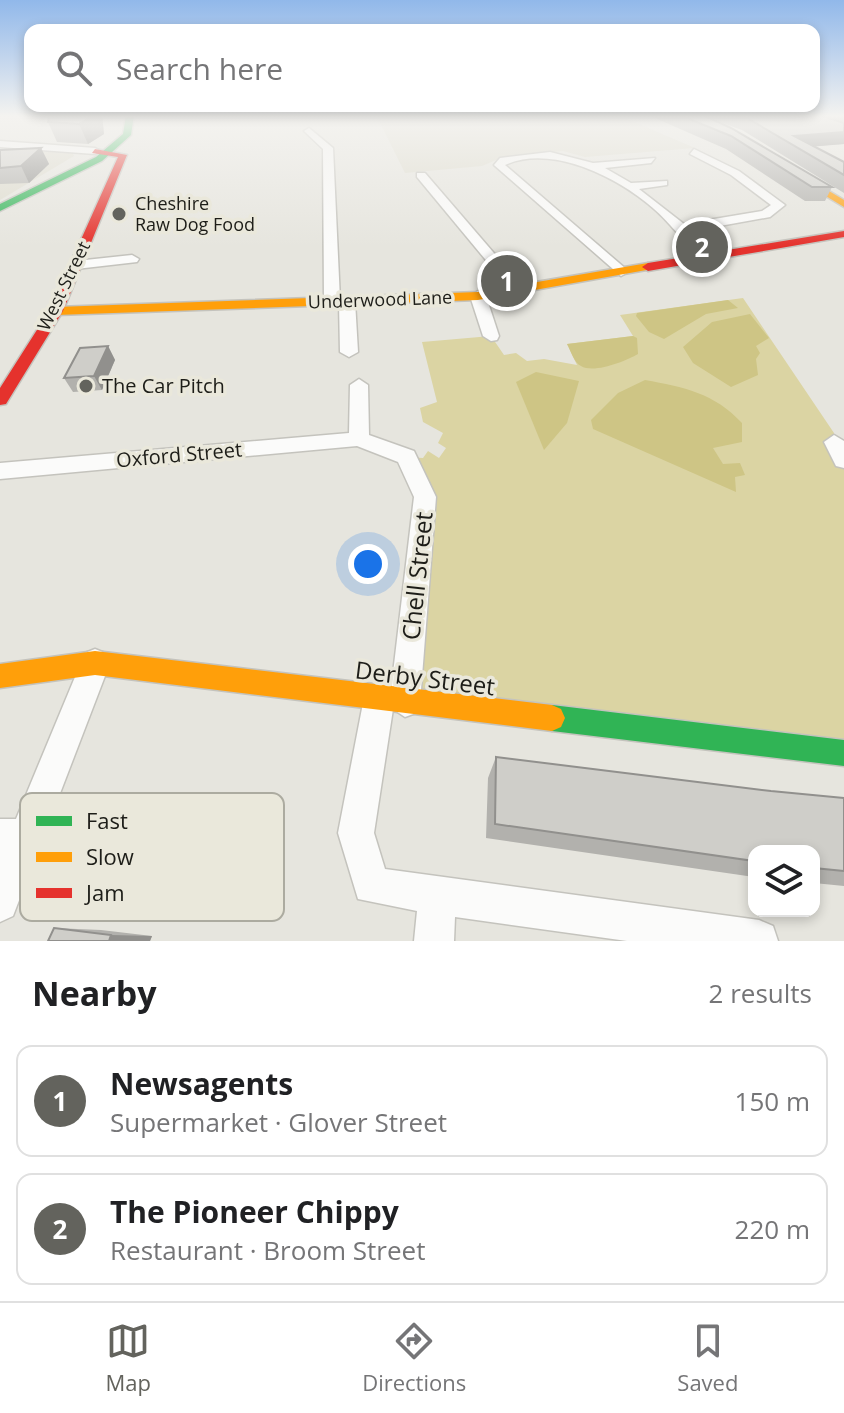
<!DOCTYPE html>
<html lang="en">
<head>
<meta charset="utf-8">
<style>
	:root { --surface:#fff; --page:#f6f6f6; --text:#202124; --muted:#757577; --line:#e0e0e0; --accent:#63635d }
	body { margin:0; font-family:"Open Sans",sans-serif; background:var(--page); color:var(--text) }
	.controls { position:absolute; right:24px; bottom:24px; display:grid; overflow:hidden; border-radius:16px; box-shadow:0 4px 12px #0003 }
	.controls button { width:72px; height:72px; display:grid; place-items:center; padding:0; border:0; border-bottom:2px solid var(--line); background:var(--surface); color:var(--text); font:40px sans-serif }
	.you { position:absolute; left:368px; top:564px; width:28px; height:28px; margin:-20px; border:6px solid #fff; border-radius:50%; background:#1a73e8; box-shadow:0 0 0 12px #1a73e833 }
	.badge { display:grid; place-items:center; width:52px; height:52px; border-radius:50%; background:var(--accent); color:#fff; font-size:26px; font-weight:700 }
	.pin { position:absolute; translate:-50% -50%; border:4px solid #fff; box-shadow:0 2px 8px #0006 }
	.list { margin:0; padding:0; list-style:none }
	h2 { display:flex; justify-content:space-between; align-items:center; height:104px; margin:0; padding:0 32px; font-size:34px }
	h2 small { font-size:26px; font-weight:400; color:var(--muted) }
	.list li { display:grid; grid-template-columns:52px 1fr auto; gap:24px; align-items:center; box-sizing:border-box; height:112px; margin:0 16px 16px; padding:0 16px; border:2px solid var(--line); border-radius:16px }
	.list b { display:block; font-size:30px; white-space:nowrap }
	.list p { margin:0; font-size:26px; white-space:nowrap; color:var(--muted) }
	.list em { font-size:26px; font-style:normal; color:var(--muted) }
	.icon { flex:none; width:44px; height:44px; fill:none; stroke:currentColor; stroke-width:2; stroke-linecap:round; stroke-linejoin:round }
	.map { position:relative; flex:none; width:844px; height:941px; overflow:hidden }
	.search { position:absolute; background:var(--surface); box-shadow:0 4px 12px #0003; left:24px; right:24px; top:24px; height:88px; display:flex; align-items:center; gap:20px; box-sizing:border-box; padding:0 28px; border-radius:16px; color:var(--muted); font-size:30px }
	.sheet { height:360px; background:var(--surface) }
	nav { display:flex; justify-content:space-around; align-items:center; box-sizing:border-box; height:112px; border-top:2px solid var(--line); background:var(--surface); font-size:22px; color:var(--muted) }
	nav a { display:grid; justify-items:center; gap:4px }
	nav .on { color:var(--accent) }
	.map>svg:first-child { display:block }
	.built { fill:#dddbcd }
	.green { fill:#dbd4a3 }
	.forest { fill:#cec585 }
	.lines { fill:none; stroke-linecap:round; stroke-linejoin:round }
	.street-casing { stroke:#c4c3bd; stroke-width:3 }
	.fast-casing { stroke:#c4c3bd; stroke-width:3 }
	.slow-casing { stroke:#c4c3bd; stroke-width:3 }
	.jam-casing { stroke:#c4c3bd; stroke-width:3 }
	.street { fill:#fbfbfa; fill-rule:evenodd }
	.fast { fill:#30b455; fill-rule:evenodd }
	.slow { fill:#ff9f0a; fill-rule:evenodd }
	.jam { fill:#e5322d; fill-rule:evenodd }
	.wall { fill:#b2b1ad }
	.shaded-wall { fill:#91908d }
	.building { fill:#cfcec9; stroke:#91908d; stroke-width:2 }
	.poi-dot { fill:#63635d; stroke:#eae8db; stroke-width:3 }
	.labels { text-anchor:middle; stroke-width:7; stroke-linejoin:round; paint-order:stroke }
	.far-poi-label { font-size:18px; fill:#1d1d18; stroke:#eae8db; text-anchor:start }
	.far-street-label { font-size:18px; fill:#1d1d18; stroke:#eae8db }
	.poi-label { font-size:20px; fill:#1d1d18; stroke:#eae8db; text-anchor:start }
	.street-label { font-size:20px; fill:#1d1d18; stroke:#eae8db }
	.near-street-label { font-size:24px; fill:#1d1d18; stroke:#eae8db }
	.key { fill:#eae8db; stroke:#acaba0; stroke-width:2 }
	.key-label { font-size:22px; fill:#1d1d18 }
</style>
</head>
<body>
<div class="map">
<svg width="844" height="941" viewBox="0 0 844 941">
	<rect width="100%" height="100%" fill="#e6e5de"/>
	<g class="built">
		<polygon points="376,115 618,115 695,148 585,157 563,151 503,157 482,166 405,173"/>
		<polygon points="8,148 73,153 74,156 0,200 0,152"/>
	</g>
	<polygon class="green" points="743,298 834,433 834,442 844,460 844,753 405,702 425,497 406,457 423,458 428,451 439,458 446,448 438,443 443,433 423,422 420,408 437,402 422,342 491,336 504,355 516,353 527,361 544,359 577,365 567,344 633,336 620,315"/>
	<g class="forest">
		<polygon points="728,300 738,308 706,314 664,339 649,332 636,316 637,313"/>
		<polygon points="750,314 769,338 756,346 760,353 756,359 758,375 731,387 693,363 683,347 712,322"/>
		<path d="M633,336L637,338L638,354C626,361 594,374 581,366C574,363 571,351 567,344Z"/>
		<polygon points="536,372 579,381 567,423 544,450 516,382"/>
		<path d="M645,380C684,387 714,393 742,423V442L713,448L723,464L740,463L745,475L735,477L736,492L593,429L591,420L618,393Z"/>
	</g>
	<g class="lines">
		<g class="street-casing">
			<g id="street">
				<polygon points="309,128 333,148 340,300 347,296 355,301 358,352 349,357 340,352 339,303 332,307 324,302 323,149 304,131"/>
				<polygon points="0,141 95,148 100,151 95,154 0,147"/>
				<path d="M694,149L739,171L785,205L770,217L692,231L720,251V257L715,258C701,253 679,236 671,226C637,186 557,141 505,165L626,269L628,272L621,276L494,165L500,158L550,152L593,163L655,158L651,163L605,168L631,183L667,181V185L639,189L684,224L762,211L771,205L731,175L690,154Z"/>
				<polygon points="417,173 425,173 524,288 524,294 514,294 417,177"/>
				<polygon points="132,255 139,259 137,262 76,269 69,265 76,261"/>
				<polygon points="478,291 486,296 499,336 497,340 491,341 483,336 470,296"/>
				<polygon points="359,379 368,385 369,435 414,451 436,497 420,702 416,713 405,717 393,709 374,833 385,869 759,920 773,926 778,941 627,941 455,917 454,941 414,941 417,911 358,899 338,833 364,698 368,687 379,683 391,690 414,497 398,462 357,446 0,479 0,463 349,433 350,385"/>
				<polygon points="834,435 844,441 844,468 836,466 824,442"/>
				<polygon points="95,649 105,653 110,663 13,916 0,922 0,819 16,819 85,653"/>
			</g>
		</g>
		<g class="fast-casing">
			<g id="fast">
				<polygon points="126,115 134,115 131,135 102,161 0,211 0,204 96,157 123,134"/>
				<polygon points="552,705 844,740 844,766 552,731 543,727 539,718 543,709"/>
			</g>
		</g>
		<g class="slow-casing">
			<g id="slow">
				<polygon points="794,170 844,200 844,207 791,175"/>
				<polygon points="648,263 652,265 652,269 478,300 56,315 49,311 56,307 478,292"/>
				<polygon points="95,651 552,705 561,709 565,718 561,727 552,731 95,675 0,688 0,664"/>
			</g>
		</g>
		<g class="jam-casing">
			<g id="jam">
				<polygon points="95,149 127,155 63,311 6,404 0,405 0,388 49,311 118,157 92,153"/>
				<polygon points="844,231 844,237 648,271 642,267 648,263"/>
			</g>
		</g>
		<use href="#street" class="street"/>
		<use href="#fast" class="fast"/>
		<use href="#slow" class="slow"/>
		<use href="#jam" class="jam"/>
	</g>
	<g class="wall">
		<polygon points="49,115 102,115 104,134 88,144 57,142 48,122"/>
		<polygon points="648,115 844,115 844,144 814,146 844,162 844,193 742,130 711,119 832,187 825,201 805,201 726,149"/>
		<polygon points="41,148 49,164 29,183 0,184 0,150"/>
		<polygon points="108,346 115,360 102,390 73,392 64,378"/>
		<polygon points="496,757 771,791 844,798 844,886 814,883 814,851 754,851 754,877 486,838 488,778"/>
		<polygon points="54,928 101,930 152,936 150,941"/>
	</g>
	<g class="shaded-wall">
		<polygon points="94,115 102,115 104,134 88,144 79,124"/>
		<polygon points="844,132 844,144 797,148 794,136"/>
		<polygon points="41,148 49,164 29,183 21,166"/>
		<polygon points="108,346 115,360 102,390 94,376"/>
		<polygon points="111,935 152,936 150,941 109,941"/>
	</g>
	<g class="building">
		<polygon points="49,115 94,115 79,124 48,122"/>
		<polygon points="679,115 703,115 731,128 832,187 812,187 731,136"/>
		<polygon points="737,115 820,115 844,123 844,132 794,136 844,162 844,175 747,118"/>
		<polygon points="41,148 21,166 0,168 0,150"/>
		<polygon points="108,346 94,376 64,378 80,348"/>
		<polygon points="496,757 771,791 844,798 844,871 814,868 814,851 754,851 754,861 495,824"/>
		<polygon points="54,928 111,935 109,941 48,941"/>
	</g>
	<linearGradient id="sky" x2="0" y2="1"><stop stop-color="#91b8ea"/><stop offset="0.47" stop-color="#f4f3f0"/><stop offset="1" stop-color="#f4f3f0" stop-opacity="0"/></linearGradient>
	<rect width="844" height="247" fill="url(#sky)"/>
	<g class="poi-dot">
		<circle cx="119" cy="214" r="8"/>
		<circle cx="86" cy="386" r="8"/>
	</g>
	<g class="labels">
		<g class="far-poi-label">
			<text x="135" y="210">Cheshire<tspan x="135" dy="21">Raw Dog Food</tspan></text>
		</g>
		<g class="far-street-label">
			<text transform="translate(64 286) rotate(-64)" y="6">West Street</text>
			<text transform="translate(380 300) rotate(-2)" y="6">Underwood Lane</text>
		</g>
		<g class="poi-label">
			<text x="102" y="393">The Car Pitch</text>
		</g>
		<g class="street-label">
			<text transform="translate(179 455) rotate(-5)" y="7">Oxford Street</text>
		</g>
		<g class="near-street-label">
			<text transform="translate(418 576) rotate(-84)" y="8">Chell Street</text>
			<text transform="translate(425 679) rotate(7)" y="8">Derby Street</text>
		</g>
	</g>
	<rect x="20" y="793" width="264" height="128" rx="12" class="key"/>
	<rect x="36" y="816" width="36" height="10" fill="#30b455"/>
	<rect x="36" y="852" width="36" height="10" fill="#ff9f0a"/>
	<rect x="36" y="888" width="36" height="10" fill="#e5322d"/>
	<g class="key-label">
		<text x="86" y="829">Fast</text>
		<text x="86" y="865">Slow</text>
		<text x="86" y="901">Jam</text>
	</g>
</svg>
<div class="controls">
<button><svg class="icon" aria-label="layers" viewBox="0 0 24 24"><path d="M12 4l9 5-9 5-9-5zM3 14l9 5 9-5"/></svg></button>
</div>
<div class="you"></div>
<div class="pin badge" style="left:507px;top:281px">1</div>
<div class="pin badge" style="left:702px;top:247px">2</div>
<div class="search"><svg class="icon" aria-label="search" viewBox="0 0 24 24"><circle cx="10" cy="10" r="6"/><path d="M15 15l6 6"/></svg>Search here</div>
</div>
<section class="sheet">
<h2>Nearby<small>2 results</small></h2>
<ul class="list">
<li><span class="badge">1</span><div><b>Newsagents</b><p>Supermarket · Glover Street</p></div><em>150 m</em></li>
<li><span class="badge">2</span><div><b>The Pioneer Chippy</b><p>Restaurant · Broom Street</p></div><em>220 m</em></li>
</ul>
</section>
<nav>
<a class="on"><svg class="icon" aria-label="map" viewBox="0 0 24 24"><path d="M3 6l6-2 6 2 6-2v14l-6 2-6-2-6 2zM9 4v14M15 6v14"/></svg>Map</a>
<a><svg class="icon" aria-label="directions" viewBox="0 0 24 24"><path d="M12 3l9 9-9 9-9-9zM9 14v-3h6M13 9l2 2-2 2"/></svg>Directions</a>
<a><svg class="icon" aria-label="saved" viewBox="0 0 24 24"><path d="M7 4h10v16l-5-4-5 4z"/></svg>Saved</a>
</nav>
</body>
</html>
